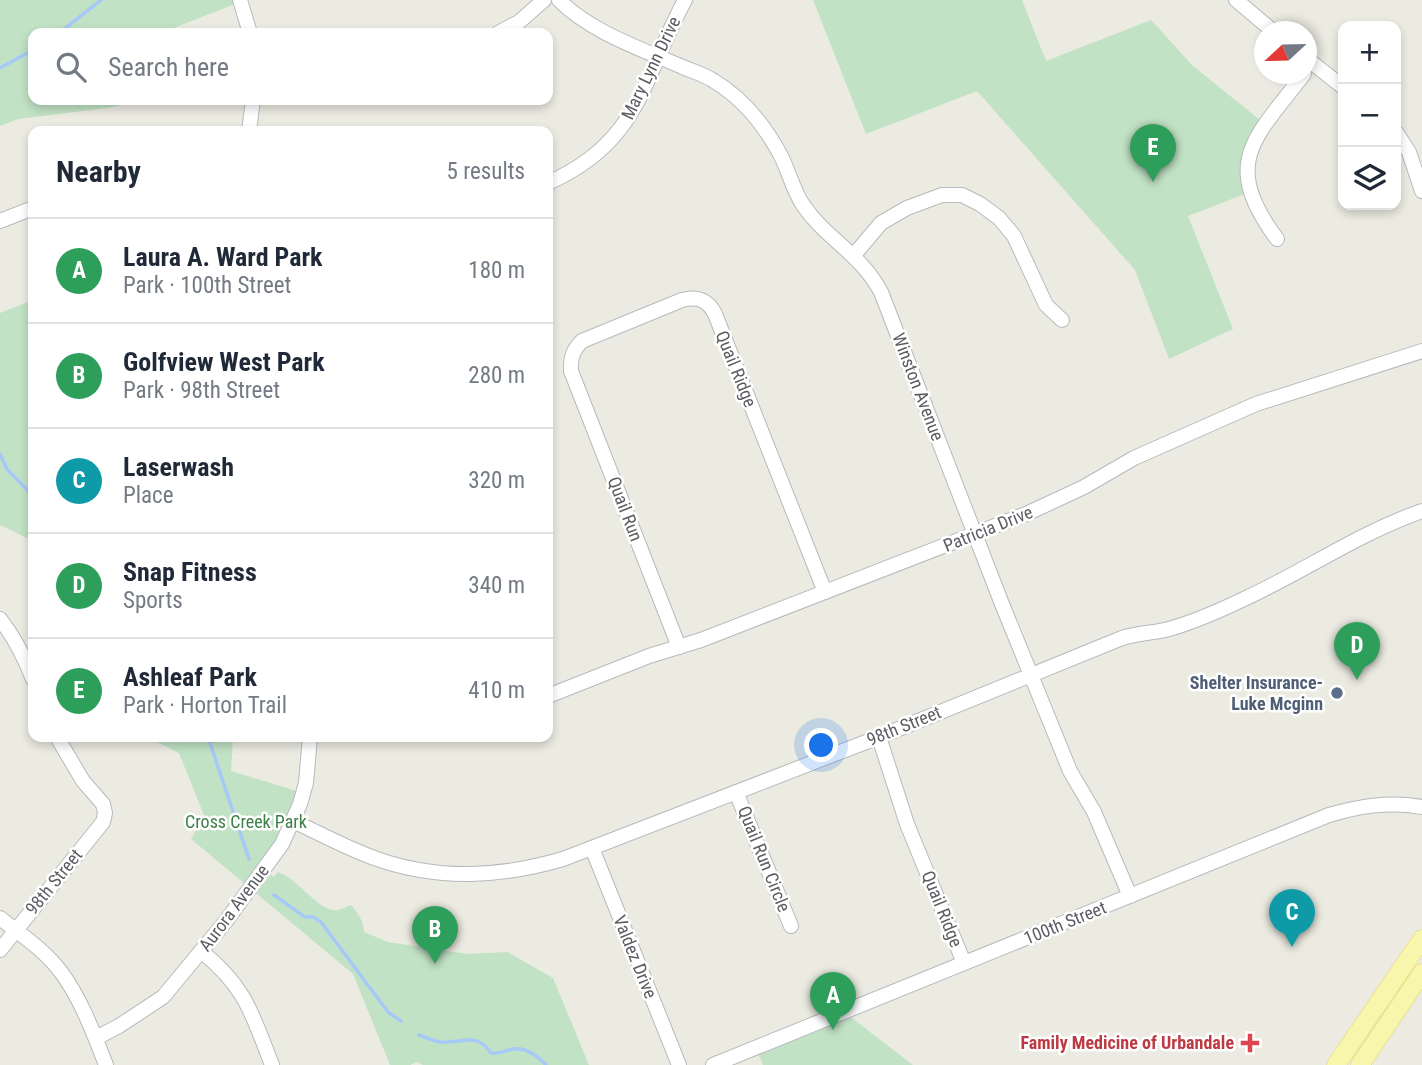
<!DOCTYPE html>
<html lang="en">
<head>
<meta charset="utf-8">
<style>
	:root { --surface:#fff; --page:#f6f6f7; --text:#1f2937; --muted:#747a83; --line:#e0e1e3; --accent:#b45309 }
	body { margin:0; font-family:"Roboto Condensed",sans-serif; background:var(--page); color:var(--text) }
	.controls { position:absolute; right:21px; top:21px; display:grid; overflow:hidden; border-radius:14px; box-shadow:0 4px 10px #0003 }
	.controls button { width:63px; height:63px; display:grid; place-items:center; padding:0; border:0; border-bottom:2px solid var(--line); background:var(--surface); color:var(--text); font:35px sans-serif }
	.compass { position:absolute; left:1254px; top:21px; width:63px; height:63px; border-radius:50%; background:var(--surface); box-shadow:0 4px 10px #0003; rotate:248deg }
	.you { position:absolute; left:822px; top:746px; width:24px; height:24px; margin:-18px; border:5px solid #fff; border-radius:50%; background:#1a73e8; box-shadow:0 0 0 10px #1a73e833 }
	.badge { display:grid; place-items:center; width:46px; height:46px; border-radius:50%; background:var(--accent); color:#fff; font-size:23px; font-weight:700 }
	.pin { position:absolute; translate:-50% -58px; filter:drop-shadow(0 2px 4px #0008) }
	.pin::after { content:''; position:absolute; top:37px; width:24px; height:21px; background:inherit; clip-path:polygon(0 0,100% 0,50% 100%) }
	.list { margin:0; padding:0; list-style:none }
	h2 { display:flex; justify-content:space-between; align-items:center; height:91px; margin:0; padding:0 28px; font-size:30px }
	h2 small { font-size:23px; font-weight:400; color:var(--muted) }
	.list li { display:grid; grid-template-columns:46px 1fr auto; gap:21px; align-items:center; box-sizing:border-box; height:105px; padding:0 28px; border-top:2px solid var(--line) }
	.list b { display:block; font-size:26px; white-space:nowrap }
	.list p { margin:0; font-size:23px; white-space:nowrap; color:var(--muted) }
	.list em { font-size:23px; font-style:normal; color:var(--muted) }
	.icon { flex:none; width:38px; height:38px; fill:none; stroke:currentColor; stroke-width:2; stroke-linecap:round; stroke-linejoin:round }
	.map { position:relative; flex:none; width:1422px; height:1065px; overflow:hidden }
	.search { position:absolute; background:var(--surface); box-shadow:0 4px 10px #0003; left:28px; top:28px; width:525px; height:77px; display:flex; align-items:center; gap:18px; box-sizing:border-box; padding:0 24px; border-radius:14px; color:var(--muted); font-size:26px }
	.panel { position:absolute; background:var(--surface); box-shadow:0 4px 10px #0003; left:28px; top:126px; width:525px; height:616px; border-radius:14px }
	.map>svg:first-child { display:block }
	.green { fill:#c1e2c5 }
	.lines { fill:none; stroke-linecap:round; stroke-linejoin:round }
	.stream { stroke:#a7c9f7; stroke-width:3.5 }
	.minor-casing { stroke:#b8b9be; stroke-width:16 }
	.major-casing { stroke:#e5d363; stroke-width:19 }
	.minor { stroke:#fff; stroke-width:14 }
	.major { stroke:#f8f6ac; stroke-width:18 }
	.service-dot { fill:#5c6f8a; stroke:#fff; stroke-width:2.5 }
	.health-dot { fill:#e0444e; stroke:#fff; stroke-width:2.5 }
	.labels { text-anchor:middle; stroke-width:5; stroke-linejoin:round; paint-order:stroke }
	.street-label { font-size:18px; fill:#5b5d62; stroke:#fff }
	.service-label { font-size:18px; font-weight:bold; fill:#4e5e75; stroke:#fff; text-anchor:end }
	.park-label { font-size:18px; fill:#3c8048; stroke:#fff }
	.health-label { font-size:18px; font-weight:bold; fill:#be3a42; stroke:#fff; text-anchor:end }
</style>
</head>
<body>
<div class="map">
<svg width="1422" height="1065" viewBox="0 0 1422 1065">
	<rect width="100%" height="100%" fill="#ecebe2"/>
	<g class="green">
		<polygon points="0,0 245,0 161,33 33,33 33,100 146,100 107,108 18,119 0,126"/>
		<polygon points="813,0 1022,0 1046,61 1151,20 1193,66 1265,124 1256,136 1250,192 1188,216 1233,329 1169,359 1135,270 977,91 866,134"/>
		<polygon points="33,300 33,541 0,525 0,313"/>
		<path d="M147,737H233L231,771L303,793L264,869L274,877L278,872C297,878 317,909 334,910C340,911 345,907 351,905C358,913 364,922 364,932L388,942L468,954L507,952L553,978L589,1065H423L417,1062L410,1065H390L353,974L191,839L204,815L179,753Z"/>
		<polygon points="844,1012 913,1065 763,1065 756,1048"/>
	</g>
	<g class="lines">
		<g class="stream">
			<polyline points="59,33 101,0"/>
			<polyline points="0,68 33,50"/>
			<polyline points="0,454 7,469 33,496"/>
			<polyline points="208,737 249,859"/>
			<polyline points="274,895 305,917 313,917 321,922 388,1012 401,1021"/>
			<path d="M419,1035C425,1037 433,1041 440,1042C460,1044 477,1031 491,1053C498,1054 502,1052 509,1050C524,1045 536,1054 546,1065"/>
		</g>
		<g class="minor-casing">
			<g id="minor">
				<polyline points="240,0 250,33"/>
				<path d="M559,0C590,32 644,50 685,68C695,72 705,75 714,81C744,99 765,126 781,156C789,172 793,190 803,205C826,239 860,253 881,292L1002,604L1070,771L1094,812L1130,896"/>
				<polyline points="1236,0 1274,32"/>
				<polyline points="498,33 519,22 544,0"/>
				<polyline points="1306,58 1343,87"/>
				<polyline points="249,131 253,100"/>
				<polyline points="1396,132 1409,152 1422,191"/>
				<path d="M548,183C640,142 642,80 685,0"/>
				<polyline points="0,221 33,208"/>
				<path d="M1277,239C1220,162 1255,138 1304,74"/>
				<polyline points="854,255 881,223 907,208 942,195 962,195 980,204 999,218 1014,236 1046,305 1062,320"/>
				<path d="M0,619C15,638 24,656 33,679"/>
				<path d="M679,647L571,371C570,358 573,350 582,341L682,300C698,296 708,300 715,314L825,592"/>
				<polyline points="548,696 649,656 701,640 1026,514 1084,487 1134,458 1256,404 1422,351"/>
				<polyline points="879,737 907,824 964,963"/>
				<polyline points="736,792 791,926"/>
				<path d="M293,821C321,834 348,849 377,859C440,881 501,877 563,859L879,737L1122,638C1137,633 1154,633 1169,629C1194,622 1221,610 1244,599C1305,571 1359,533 1422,511"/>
				<polyline points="592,848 679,1065"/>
				<path d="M0,918C21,935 45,950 61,972C81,999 94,1034 106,1065"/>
				<polyline points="0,950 103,822 105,813 103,804 83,781 57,737"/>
				<path d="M201,951C246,987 252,1014 272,1065"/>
				<polyline points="96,1038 119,1026 163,997 226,921 282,844 300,804 306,783 310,737"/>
				<path d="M713,1065L1329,815C1360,806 1390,801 1422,807"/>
			</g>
		</g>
		<g class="major-casing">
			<g id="major">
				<polyline points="1336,1065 1422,939"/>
				<polyline points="1360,1065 1422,973"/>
			</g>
		</g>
		<use href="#minor" class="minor"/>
		<use href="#major" class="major"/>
	</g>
	<circle class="service-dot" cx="1337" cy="693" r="7"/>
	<path class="health-dot" d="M1246.5 1032.5h7v7h7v7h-7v7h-7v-7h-7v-7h7z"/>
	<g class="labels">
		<g class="street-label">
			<text transform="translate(651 68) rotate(-64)" y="6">Mary Lynn Drive</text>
			<text transform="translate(736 369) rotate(68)" y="6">Quail Ridge</text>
			<text transform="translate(918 387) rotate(69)" y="6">Winston Avenue</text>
			<text transform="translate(625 509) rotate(69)" y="6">Quail Run</text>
			<text transform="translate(988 529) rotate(-22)" y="6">Patricia Drive</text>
			<text transform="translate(904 726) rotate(-22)" y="6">98th Street</text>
			<text transform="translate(764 859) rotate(68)" y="6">Quail Run Circle</text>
			<text transform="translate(54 882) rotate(-51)" y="6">98th Street</text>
			<text transform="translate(234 908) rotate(-53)" y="6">Aurora Avenue</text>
			<text transform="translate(942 909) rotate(68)" y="6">Quail Ridge</text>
			<text transform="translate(1065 923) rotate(-22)" y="6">100th Street</text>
			<text transform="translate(635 957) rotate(68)" y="6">Valdez Drive</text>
		</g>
		<g class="service-label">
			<text x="1323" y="689">Shelter Insurance-<tspan x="1323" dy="21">Luke Mcginn</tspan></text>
		</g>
		<g class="park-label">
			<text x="246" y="828">Cross Creek Park</text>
		</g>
		<g class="health-label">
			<text x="1234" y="1049">Family Medicine of Urbandale</text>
		</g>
	</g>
</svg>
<div class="controls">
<button>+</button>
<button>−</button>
<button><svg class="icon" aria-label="layers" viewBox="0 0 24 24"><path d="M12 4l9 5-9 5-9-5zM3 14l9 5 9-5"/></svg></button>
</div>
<svg class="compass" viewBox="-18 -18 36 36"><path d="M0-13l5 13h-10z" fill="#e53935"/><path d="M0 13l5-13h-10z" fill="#747a83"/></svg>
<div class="you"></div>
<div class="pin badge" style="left:833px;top:1030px;background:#2e9e5b">A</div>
<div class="pin badge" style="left:435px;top:964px;background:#2e9e5b">B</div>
<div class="pin badge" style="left:1292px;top:947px;background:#0f9aa8">C</div>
<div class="pin badge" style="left:1357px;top:680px;background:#2e9e5b">D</div>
<div class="pin badge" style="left:1153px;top:182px;background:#2e9e5b">E</div>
<div class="search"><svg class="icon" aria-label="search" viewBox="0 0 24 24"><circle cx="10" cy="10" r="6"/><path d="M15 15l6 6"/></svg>Search here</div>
<section class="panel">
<h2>Nearby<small>5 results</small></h2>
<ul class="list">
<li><span class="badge" style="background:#2e9e5b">A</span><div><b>Laura A. Ward Park</b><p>Park · 100th Street</p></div><em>180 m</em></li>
<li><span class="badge" style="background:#2e9e5b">B</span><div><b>Golfview West Park</b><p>Park · 98th Street</p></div><em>280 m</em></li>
<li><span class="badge" style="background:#0f9aa8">C</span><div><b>Laserwash</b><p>Place</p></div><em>320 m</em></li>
<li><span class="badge" style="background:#2e9e5b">D</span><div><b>Snap Fitness</b><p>Sports</p></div><em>340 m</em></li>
<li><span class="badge" style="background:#2e9e5b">E</span><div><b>Ashleaf Park</b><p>Park · Horton Trail</p></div><em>410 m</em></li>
</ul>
</section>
</div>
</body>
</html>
